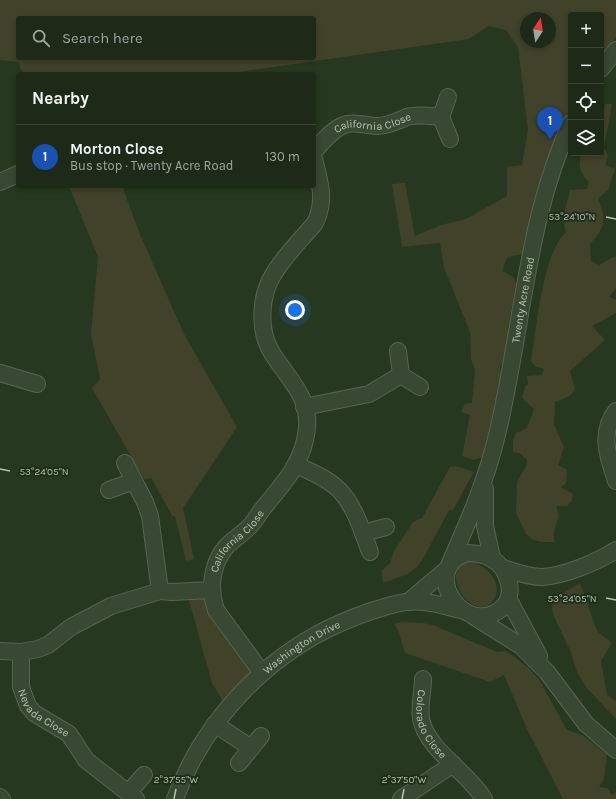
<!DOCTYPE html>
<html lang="en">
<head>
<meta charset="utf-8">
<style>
	:root { --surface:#1c2a17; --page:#293624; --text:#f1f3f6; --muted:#a0a7a1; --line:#3a4636; --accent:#ea580c }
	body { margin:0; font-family:Karla,sans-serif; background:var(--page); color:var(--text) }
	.controls { position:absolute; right:12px; top:12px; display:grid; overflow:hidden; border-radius:4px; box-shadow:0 2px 6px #0003 }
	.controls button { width:36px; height:36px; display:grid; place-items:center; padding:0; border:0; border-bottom:1px solid var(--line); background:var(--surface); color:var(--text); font:20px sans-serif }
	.compass { position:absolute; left:520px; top:12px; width:36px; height:36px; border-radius:50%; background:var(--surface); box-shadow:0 2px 6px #0003; rotate:12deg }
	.you { position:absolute; left:295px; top:310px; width:14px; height:14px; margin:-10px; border:3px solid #fff; border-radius:50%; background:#1a73e8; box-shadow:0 0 0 6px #1a73e833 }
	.badge { display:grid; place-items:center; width:26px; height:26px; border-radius:50%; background:var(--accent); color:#fff; font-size:13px; font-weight:700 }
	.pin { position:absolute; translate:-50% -33px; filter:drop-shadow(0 1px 2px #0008) }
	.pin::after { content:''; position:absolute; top:21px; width:14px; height:12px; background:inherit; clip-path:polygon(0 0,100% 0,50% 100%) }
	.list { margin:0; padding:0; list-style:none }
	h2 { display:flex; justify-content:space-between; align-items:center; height:52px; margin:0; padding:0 16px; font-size:17px }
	h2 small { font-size:13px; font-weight:400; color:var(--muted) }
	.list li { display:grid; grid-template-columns:26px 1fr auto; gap:12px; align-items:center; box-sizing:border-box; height:64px; padding:0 16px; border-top:1px solid var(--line) }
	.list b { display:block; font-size:15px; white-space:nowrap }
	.list p { margin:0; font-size:13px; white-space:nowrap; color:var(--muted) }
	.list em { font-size:13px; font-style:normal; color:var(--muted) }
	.icon { flex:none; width:22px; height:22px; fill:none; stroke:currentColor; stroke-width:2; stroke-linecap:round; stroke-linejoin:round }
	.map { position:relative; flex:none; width:616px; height:799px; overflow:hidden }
	.search { position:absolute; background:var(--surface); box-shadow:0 2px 6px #0003; left:16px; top:16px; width:300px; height:44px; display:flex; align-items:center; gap:10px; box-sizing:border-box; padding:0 14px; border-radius:4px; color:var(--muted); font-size:15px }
	.panel { position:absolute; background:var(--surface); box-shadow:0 2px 6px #0003; left:16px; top:72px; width:300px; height:116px; border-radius:4px }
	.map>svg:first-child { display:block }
	.green { fill:#41422a; fill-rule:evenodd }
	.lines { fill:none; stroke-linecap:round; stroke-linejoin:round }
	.minor-casing { stroke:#566650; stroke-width:18 }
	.minor { stroke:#384833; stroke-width:16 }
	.ticks { fill:none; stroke:#b3c5ad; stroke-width:1.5 }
	.labels { text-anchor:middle; stroke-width:3.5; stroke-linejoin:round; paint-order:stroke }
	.street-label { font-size:11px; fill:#b3c5ad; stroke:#1e2d18 }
	.ticks-label { font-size:10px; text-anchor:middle; fill:#b3c5ad; stroke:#1e2d18; stroke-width:3.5; stroke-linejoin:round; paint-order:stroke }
</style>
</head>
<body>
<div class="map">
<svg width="616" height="799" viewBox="0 0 616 799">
	<rect width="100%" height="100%" fill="#26381f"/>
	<g class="green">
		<path d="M0,0H616V37L601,60V15H571V105L563,124L523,254L508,257L504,264L503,271L513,277L516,283L508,329L512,336L510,346L500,367C503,380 503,392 494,404L498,418L486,440L489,446L485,456L474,460L462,456L470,415L461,412L465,404L472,403L475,370L471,359L470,332L444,268L440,243L402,247L392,184L405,183L415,236L441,225L466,219L507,196V167L522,165L528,130L518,47L506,30L488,26L469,39L224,74H23L18,62L0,60ZM18,18H314V58H18ZM526,18H550V42H526Z"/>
		<path d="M605,104H612L604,148L608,156L605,165L615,169L608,190L598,199C607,219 605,228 590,244L591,261L599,265L615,256L616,259V288L609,297L616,300V313L592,326L605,340L570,371L575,389L570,396L555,402L554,425L564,447L558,465L567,470L566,483L561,487L573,494L572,501L567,506H556L559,516L554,531V542H541L532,539L526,534L516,513L517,482L526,466L527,460L520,453L513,452V440L516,433L527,428L534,409L522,398L525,387L528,384L527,376L542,375L544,369L535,366L531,361C536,331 543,250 566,233L563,218L570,190L587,189L589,182C580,173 578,167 581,154L601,153V117Z"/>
		<polygon points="69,186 122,186 139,232 184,334 237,427 183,508 194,559 186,561 175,516 173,517 151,478 144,479 92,388 100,379 91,334 98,257"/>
		<polygon points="456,466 474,472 453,510 449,510 423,559 417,567 408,574 383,583 382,570 390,563 394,551 413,522 422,518 450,467"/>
		<path d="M468,561C484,563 506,583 493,601C476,624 436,574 468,561Z"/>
		<polygon points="580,583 597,631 612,643 601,661 607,695 616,701 616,719 586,687 577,672 570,650 554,617 552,608 554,601 559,596"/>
		<polygon points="186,590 212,590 262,673 227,708 212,683"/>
		<polygon points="402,622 423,623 433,625 497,652 506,651 528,667 540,681 567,730 582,735 607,754 604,779 599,787 607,788 612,795 616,792 616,799 563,799 526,727 504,675 490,682 405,653 398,630 394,624"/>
	</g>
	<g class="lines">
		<g class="minor-casing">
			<g id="minor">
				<polyline points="601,69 616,50"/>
				<polyline points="448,97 441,117 450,139"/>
				<path id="s1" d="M314,151C323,142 331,130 344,125C354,121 366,126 377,126C388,126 397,121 407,117C418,114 430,116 441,117"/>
				<polyline points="0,182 18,174"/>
				<polyline points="398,351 401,375 420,387"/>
				<polyline points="0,373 37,384"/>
				<polyline points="304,407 369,394 401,375"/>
				<path d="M616,411C599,433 608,457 616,481"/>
				<path d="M296,465C336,482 348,491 363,533"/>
				<polyline points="134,481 145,502 150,516 160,591"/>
				<polyline points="485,489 485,526 492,558"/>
				<polyline points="109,490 134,481 125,463"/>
				<polyline points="370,552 363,533 386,527"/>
				<path d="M466,553C475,553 484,554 492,559C508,568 517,595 502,608C466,640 418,571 466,553Z"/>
				<path id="s2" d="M450,563C469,520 486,481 497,435C522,332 526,220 571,123"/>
				<path d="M503,568C515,572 528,577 542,577C564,576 597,562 616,550"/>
				<polyline points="509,600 539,656"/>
				<polyline points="408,602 447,569"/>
				<polyline points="473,616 521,646 547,672 586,724 616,750"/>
				<polyline points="0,651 21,652 38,649 48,645 71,627 111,606 160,591 172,592 212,590"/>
				<path id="s3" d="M21,652V687L28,706L34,713L69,734L86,760L136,799"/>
				<path id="s4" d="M262,673L216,610C209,590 211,564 226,547C233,539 243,534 251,525C256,519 260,512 265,506C282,485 299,467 305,440C315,400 290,382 272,353C258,331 260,296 273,275C284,256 301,240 315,223C326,201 320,182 314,159"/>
				<path id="s5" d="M423,679C423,691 419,706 421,719C427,750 469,773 484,799"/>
				<polyline points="215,724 251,748"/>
				<polyline points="239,763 261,736"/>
				<polyline points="128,793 144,775"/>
				<polyline points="0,797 2,799"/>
				<path id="s6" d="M175,799C205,717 273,648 355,617C371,611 389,604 407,602C425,600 444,606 461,610"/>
				<polyline points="401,799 453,764"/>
			</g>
		</g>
		<use href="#minor" class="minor"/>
	</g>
	<path class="ticks" d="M606,217L616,219M0,469L10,471M606,598L616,600M174,799L176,789M402,799L404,789"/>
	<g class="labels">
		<g class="street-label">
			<text dy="4" stroke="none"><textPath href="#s1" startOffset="69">California Close</textPath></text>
			<text dy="4" stroke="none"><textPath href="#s2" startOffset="274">Twenty Acre Road</textPath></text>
			<text dy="4" stroke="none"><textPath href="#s4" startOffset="156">California Close</textPath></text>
			<text dy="4" stroke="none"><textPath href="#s6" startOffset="202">Washington Drive</textPath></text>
			<text dy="4" stroke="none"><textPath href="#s3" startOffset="71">Nevada Close</textPath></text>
			<text dy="4" stroke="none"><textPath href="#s5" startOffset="48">Colorado Close</textPath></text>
		</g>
	</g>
	<g class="ticks-label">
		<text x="572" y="220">53°24'10"N</text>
		<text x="44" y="475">53°24'05"N</text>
		<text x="572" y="602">53°24'05"N</text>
		<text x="176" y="783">2°37'55"W</text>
		<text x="404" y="783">2°37'50"W</text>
	</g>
</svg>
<div class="controls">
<button>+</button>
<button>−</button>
<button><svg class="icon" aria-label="locate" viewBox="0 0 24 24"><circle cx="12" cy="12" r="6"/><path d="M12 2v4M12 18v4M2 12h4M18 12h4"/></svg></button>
<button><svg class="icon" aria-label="layers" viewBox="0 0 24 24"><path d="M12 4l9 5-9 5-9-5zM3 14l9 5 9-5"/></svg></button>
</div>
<svg class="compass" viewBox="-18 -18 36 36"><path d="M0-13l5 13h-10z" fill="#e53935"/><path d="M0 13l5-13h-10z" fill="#a0a7a1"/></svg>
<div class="you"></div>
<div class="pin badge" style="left:550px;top:140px;background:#1a4fb4">1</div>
<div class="search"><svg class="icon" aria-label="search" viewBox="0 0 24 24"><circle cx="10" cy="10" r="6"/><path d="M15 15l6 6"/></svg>Search here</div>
<section class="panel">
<h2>Nearby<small></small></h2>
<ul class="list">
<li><span class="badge" style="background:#1a4fb4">1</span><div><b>Morton Close</b><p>Bus stop · Twenty Acre Road</p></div><em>130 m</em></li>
</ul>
</section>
</div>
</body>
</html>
